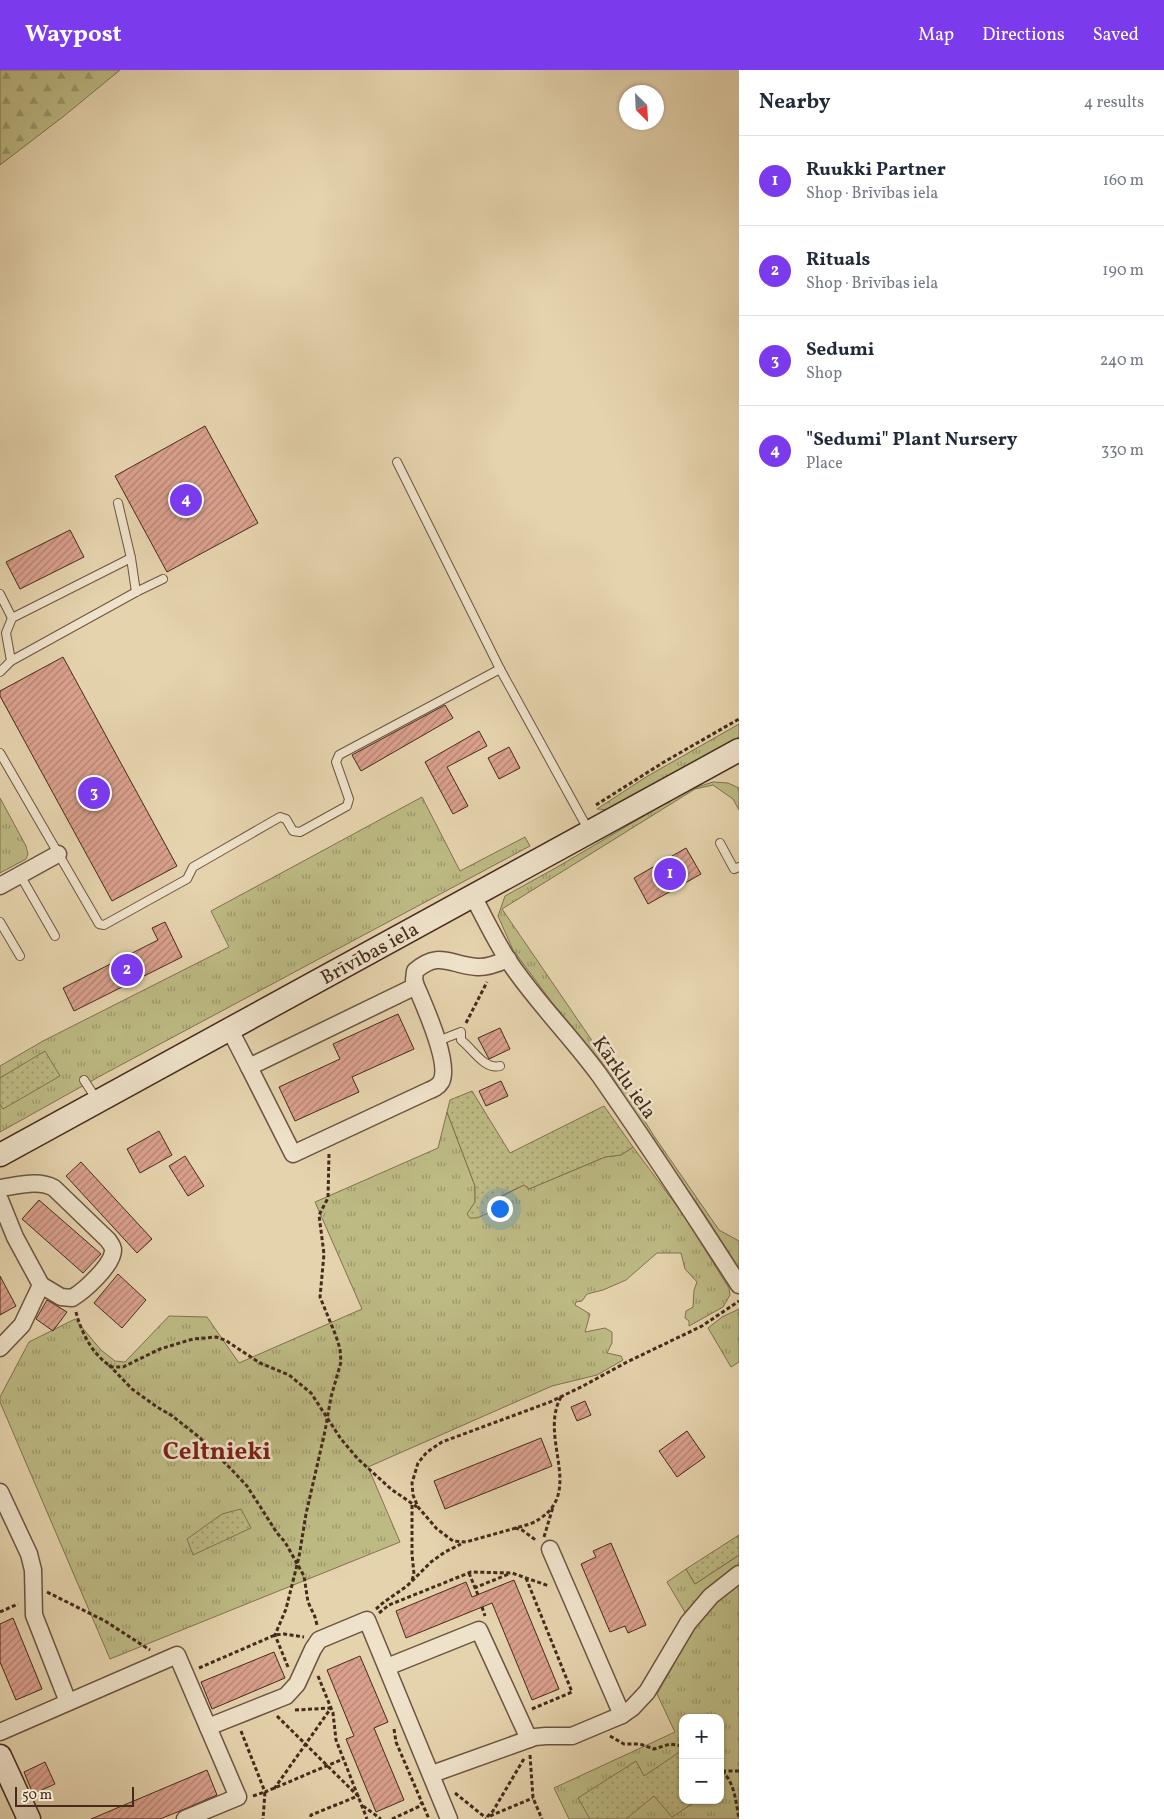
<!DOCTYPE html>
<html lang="en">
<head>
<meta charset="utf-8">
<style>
	:root { --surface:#fff; --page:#f2f2f3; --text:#1f2937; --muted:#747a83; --line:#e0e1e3; --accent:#7c3aed }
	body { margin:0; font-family:Vollkorn,serif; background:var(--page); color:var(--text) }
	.controls { position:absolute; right:15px; bottom:15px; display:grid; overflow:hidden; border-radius:10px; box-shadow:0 1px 4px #0004 }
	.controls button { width:45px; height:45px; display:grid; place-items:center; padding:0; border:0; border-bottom:1px solid var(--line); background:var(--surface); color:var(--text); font:25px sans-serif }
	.compass { position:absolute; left:619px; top:15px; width:45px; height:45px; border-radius:50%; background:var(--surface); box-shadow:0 1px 4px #0004; rotate:156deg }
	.scale { position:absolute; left:15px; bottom:12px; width:119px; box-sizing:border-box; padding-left:5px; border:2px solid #462a1c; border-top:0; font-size:14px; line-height:18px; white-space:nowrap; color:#462a1c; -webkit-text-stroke:4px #eee2ca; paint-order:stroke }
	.you { position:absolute; left:499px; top:1138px; width:18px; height:18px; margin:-12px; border:4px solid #fff; border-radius:50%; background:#1a73e8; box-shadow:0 0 0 8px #1a73e833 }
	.badge { display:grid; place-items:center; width:32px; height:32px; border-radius:50%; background:var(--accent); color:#fff; font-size:16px; font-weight:700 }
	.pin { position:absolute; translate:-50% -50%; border:2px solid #fff; box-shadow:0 1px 5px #0006 }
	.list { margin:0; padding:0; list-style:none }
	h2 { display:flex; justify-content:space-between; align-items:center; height:65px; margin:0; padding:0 20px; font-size:21px }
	h2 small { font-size:16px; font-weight:400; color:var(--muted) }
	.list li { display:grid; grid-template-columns:32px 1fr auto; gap:15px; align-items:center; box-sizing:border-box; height:90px; padding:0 20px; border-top:1px solid var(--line) }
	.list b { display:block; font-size:19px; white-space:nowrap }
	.list p { margin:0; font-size:16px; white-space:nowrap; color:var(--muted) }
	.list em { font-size:16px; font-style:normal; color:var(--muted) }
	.map { position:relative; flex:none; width:739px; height:1749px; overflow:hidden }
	header { display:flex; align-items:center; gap:30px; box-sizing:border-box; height:70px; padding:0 25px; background:var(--accent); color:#fff }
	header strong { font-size:24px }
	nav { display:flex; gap:28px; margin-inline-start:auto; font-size:18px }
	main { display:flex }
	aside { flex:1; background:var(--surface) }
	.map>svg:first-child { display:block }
	.grass { fill:url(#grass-tufts); stroke:#827250; fill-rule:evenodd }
	.forest { fill:url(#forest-firs); stroke:#827250 }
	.garden { fill:url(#garden-dots); stroke:#827250 }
	.building { fill:url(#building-hatch); stroke:#462a1c }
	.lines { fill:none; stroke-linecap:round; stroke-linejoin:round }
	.lane-casing { stroke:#6e5440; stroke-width:10 }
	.street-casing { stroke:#6e5440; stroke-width:19 }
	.secondary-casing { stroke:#462a1c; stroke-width:25 }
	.path { stroke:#462a1c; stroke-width:3; stroke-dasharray:4 2.5; stroke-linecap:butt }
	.lane { stroke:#eee2ca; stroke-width:8 }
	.street { stroke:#eee2ca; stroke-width:16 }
	.secondary { stroke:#eee2ca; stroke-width:22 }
	.labels { text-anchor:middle; stroke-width:5; stroke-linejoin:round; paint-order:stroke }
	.street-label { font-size:20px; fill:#462a1c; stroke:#eee2ca }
	.district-label { font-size:25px; font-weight:bold; fill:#7a1f14; stroke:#eee2ca }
</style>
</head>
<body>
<header>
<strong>Waypost</strong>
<nav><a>Map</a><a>Directions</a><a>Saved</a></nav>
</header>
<main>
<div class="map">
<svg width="739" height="1749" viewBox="0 0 739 1749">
	<defs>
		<pattern id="grass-tufts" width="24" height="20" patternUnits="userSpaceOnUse" patternTransform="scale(1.25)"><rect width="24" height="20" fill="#bdba84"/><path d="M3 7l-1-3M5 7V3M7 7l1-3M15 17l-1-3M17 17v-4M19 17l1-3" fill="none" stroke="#9b976b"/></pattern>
		<pattern id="forest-firs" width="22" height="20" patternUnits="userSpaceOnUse" patternTransform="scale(1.25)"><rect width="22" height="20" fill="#bdba84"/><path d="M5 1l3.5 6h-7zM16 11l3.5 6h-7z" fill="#9b976b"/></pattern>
		<pattern id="garden-dots" width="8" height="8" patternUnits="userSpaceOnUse" patternTransform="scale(1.25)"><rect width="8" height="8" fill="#bdba84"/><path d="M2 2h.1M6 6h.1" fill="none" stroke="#9b976b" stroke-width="1.8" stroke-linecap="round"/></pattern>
		<pattern id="building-hatch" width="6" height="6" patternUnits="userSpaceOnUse" patternTransform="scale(1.25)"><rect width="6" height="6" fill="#daa08d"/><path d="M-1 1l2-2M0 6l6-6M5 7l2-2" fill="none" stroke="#b38372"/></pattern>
	</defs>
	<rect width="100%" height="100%" fill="#e5d3ad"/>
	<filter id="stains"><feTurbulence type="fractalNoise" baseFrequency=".004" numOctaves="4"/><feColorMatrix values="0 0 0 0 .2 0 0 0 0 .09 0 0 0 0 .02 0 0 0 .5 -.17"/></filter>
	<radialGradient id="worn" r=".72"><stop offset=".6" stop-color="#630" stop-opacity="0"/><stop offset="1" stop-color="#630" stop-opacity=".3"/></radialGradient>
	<g class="grass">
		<polygon points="739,654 739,667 614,738 606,740 597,739 646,707"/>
		<polygon points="713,712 728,713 739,718 739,740 733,729 713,715 695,719 502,839 621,1013 654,1066 719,1160 739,1171 739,1198 701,1139 631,1038 609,1001 551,931 513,880 498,846 505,826 559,796 688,720"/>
		<polygon points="422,727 460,801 525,767 530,776 104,1004 0,1062 0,996 43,971 229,877 211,841"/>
		<polygon points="0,728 26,776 28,784 26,789 0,803"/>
		<polygon points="447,1042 475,1116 475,1132 468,1144 524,1115 529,1119 605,1087 621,1085 633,1077 682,1143 729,1218 730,1225 723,1237 689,1256 689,1251 685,1248 686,1241 693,1237 694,1220 697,1212 685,1199 681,1183 657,1183 626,1210 603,1220 587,1224 582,1231 576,1232 575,1235 590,1244 585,1262 605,1258 612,1262 612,1273 607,1283 621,1286 623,1290 597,1305 552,1316 368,1397 400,1472 110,1589 0,1332 0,1327 29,1272 75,1249 101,1280 115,1291 125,1292 169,1246 207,1247 239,1293 362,1239 315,1132 438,1078"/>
		<polygon points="739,1239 739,1292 731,1297 708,1258 722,1247"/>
		<polygon points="739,1485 739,1495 703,1523 686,1544 667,1512 686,1499 695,1514"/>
		<path d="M739,1512V1749H569L554,1718L675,1662L657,1624L694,1559L708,1538ZM683,1648H720V1730H683Z"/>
	</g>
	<polygon class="forest" points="0,0 120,0 64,46 0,95"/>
	<g class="garden">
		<polygon points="45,981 60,1006 3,1039 0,1034 0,1008"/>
		<polygon points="472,1021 510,1083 604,1036 633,1077 621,1085 605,1087 529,1119 524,1115 497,1128 497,1139 477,1148 470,1148 467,1144 475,1132 475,1116 447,1042 450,1030"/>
		<polygon points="241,1439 251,1458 193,1485 187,1469 222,1444"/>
		<polygon points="739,1465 739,1485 695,1514 686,1499"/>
		<polygon points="681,1681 683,1682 683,1730 698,1730 672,1747 654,1726 626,1749 590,1749 578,1728 636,1691 644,1706"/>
	</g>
	<g class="building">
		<polygon points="205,356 258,453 167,502 115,406"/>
		<polygon points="70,460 84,487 20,519 6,492"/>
		<polygon points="63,587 177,796 112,831 0,626 0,621"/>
		<polygon points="445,635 453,648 361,701 352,685"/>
		<polygon points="479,661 487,676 447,697 468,736 453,744 425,692"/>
		<polygon points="509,677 520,698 499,709 488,688"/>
		<polygon points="686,778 701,804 648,834 634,808"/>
		<polygon points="165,852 182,887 74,941 63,918 158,870 152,858"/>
		<polygon points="398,944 414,979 352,1007 359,1022 295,1051 279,1017 340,989 333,974"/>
		<polygon points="500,958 510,979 489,989 478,968"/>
		<polygon points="501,1011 508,1026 486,1036 479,1021"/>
		<polygon points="159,1061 172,1085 140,1103 127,1079"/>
		<polygon points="185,1086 204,1116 188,1126 169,1096"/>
		<polygon points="81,1092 152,1169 137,1183 66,1106"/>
		<polygon points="39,1130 101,1184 83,1203 22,1149"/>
		<polygon points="118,1204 146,1230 122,1258 94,1233"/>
		<polygon points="0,1206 16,1236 0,1245"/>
		<polygon points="47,1230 67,1242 53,1261 36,1249"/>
		<polygon points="585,1331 591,1345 577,1351 571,1337"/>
		<polygon points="687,1361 705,1387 677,1407 659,1381"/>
		<polygon points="541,1368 552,1396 445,1439 434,1411"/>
		<polygon points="611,1473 646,1555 628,1563 625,1556 610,1562 581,1494 596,1487 593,1481"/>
		<polygon points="514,1510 559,1619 532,1630 492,1533 406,1568 396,1541 466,1512 472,1527"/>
		<polygon points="13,1548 42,1619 16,1630 0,1592 0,1554"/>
		<polygon points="274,1582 285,1608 212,1639 201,1612"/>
		<polygon points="360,1586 388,1652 374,1658 404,1730 376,1742 346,1669 354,1666 327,1600"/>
		<polygon points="45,1692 55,1714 33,1724 24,1702"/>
		<polygon points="207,1700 217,1725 180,1741 160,1749 91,1749"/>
	</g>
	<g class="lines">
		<g class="lane-casing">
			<g id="lane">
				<polyline points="397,392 500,599"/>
				<polyline points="118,433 131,488 136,522"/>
				<polyline points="0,524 12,548"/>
				<polyline points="11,591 136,522 163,509"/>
				<polyline points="0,602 11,591 6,563 12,548 131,488"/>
				<polyline points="0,683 99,854 104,855 187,809 193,797 280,747 286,749 293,761 300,762 347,736 349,729 336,692 339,685 500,599 589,761"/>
				<polyline points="720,773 734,799 739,797"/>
				<polyline points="20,805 55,866"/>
				<polyline points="0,852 20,886"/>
				<path d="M438,971L461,962V970C473,979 484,1000 500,996"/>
				<polyline points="84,1010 97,1030"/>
			</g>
		</g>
		<g class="street-casing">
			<g id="street">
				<polyline points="0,816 58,784"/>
				<path d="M473,826C484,847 495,870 508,890C535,931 571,966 600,1006C648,1075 694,1145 739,1215"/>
				<path d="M416,916L249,997L293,1084L428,1021C433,1019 438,1017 441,1012C451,994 424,935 416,916L414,910L415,901C439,880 450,895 477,897C487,898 499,893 508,889"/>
				<polyline points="230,960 249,997"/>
				<path d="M0,1118C17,1116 38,1109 54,1118L108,1170C110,1173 113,1176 113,1180C113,1195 84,1221 72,1228L61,1227L41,1215"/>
				<polyline points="0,1130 15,1167 41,1215 22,1255 0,1278"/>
				<polyline points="0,1422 29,1484 33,1500 34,1545 68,1632"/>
				<polyline points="550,1479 622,1645"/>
				<polyline points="387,1597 479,1560 529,1669"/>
				<polyline points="208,1657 286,1626 297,1614 313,1579 319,1570 367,1550 449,1749"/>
				<polyline points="0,1662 177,1585 238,1727 185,1749"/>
				<polyline points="432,1704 535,1667 546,1666 572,1666 622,1645 632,1638 647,1622 688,1553 711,1526 739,1504"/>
			</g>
		</g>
		<g class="secondary-casing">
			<g id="secondary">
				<path id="s1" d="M0,1085L739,680"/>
				<polyline points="0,1686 29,1749"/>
			</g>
		</g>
		<g class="path">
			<polyline points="596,735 664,692 739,649"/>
			<polyline points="466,953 487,912"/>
			<path d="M76,1242C81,1262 93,1286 112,1297H123L160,1279L193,1269L216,1267L225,1270L260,1293L289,1305L311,1323L341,1369L358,1389L391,1419L417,1437"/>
			<polyline points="109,1295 132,1319 157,1337 171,1345 199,1367 231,1399 247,1416 277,1463 285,1472 304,1506 308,1532 315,1547 317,1555"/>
			<path d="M561,1327C537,1370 590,1427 530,1454L466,1472L453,1471L437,1459L418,1437L413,1425L412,1413L418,1393L427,1382L442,1372L550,1332L583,1316L627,1292L702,1256L739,1231"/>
			<polyline points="515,1458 522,1460 537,1471"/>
			<polyline points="544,1467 553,1437"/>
			<polyline points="469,1503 478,1525"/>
			<polyline points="526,1508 572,1622 532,1639"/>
			<polyline points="412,1510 414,1504 412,1484 412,1432"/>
			<polyline points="474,1518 509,1504"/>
			<polyline points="47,1522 105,1551 150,1580"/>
			<polyline points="482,1537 485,1546"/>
			<polyline points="376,1539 384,1532 407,1516 431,1492 445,1482 461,1474"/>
			<polyline points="0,1542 18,1534"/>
			<polyline points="379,1543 389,1535 471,1502 512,1503 549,1516"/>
			<polyline points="288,1597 275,1565 286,1539 299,1487 306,1444 325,1361 331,1327 341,1292 340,1279 336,1266 320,1227 324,1184 319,1145 328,1128 329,1084"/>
			<polyline points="199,1598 275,1565 284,1564 304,1567"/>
			<polyline points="318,1606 333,1643 336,1670 367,1749"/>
			<polyline points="295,1640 331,1638"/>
			<polyline points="277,1646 358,1726 311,1745 310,1749"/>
			<polyline points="394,1659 396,1672 429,1749"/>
			<polyline points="241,1661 265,1722 343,1689"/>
			<polyline points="610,1666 624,1674 640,1674 654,1679 670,1674 683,1676"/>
			<polyline points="530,1685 533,1728 542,1749"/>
			<path d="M722,1701C735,1713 736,1733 739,1749"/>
			<polyline points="722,1701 739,1701"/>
			<polyline points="274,1719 331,1638"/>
			<polyline points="455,1723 486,1748"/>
			<polyline points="253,1726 265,1722 263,1749"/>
			<polyline points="363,1736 381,1749"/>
			<polyline points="490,1746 533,1728"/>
			<polyline points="487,1747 493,1741 525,1687"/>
			<polyline points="392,1749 420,1736 422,1732"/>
		</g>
		<use href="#lane" class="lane"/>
		<use href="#street" class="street"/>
		<use href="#secondary" class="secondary"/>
	</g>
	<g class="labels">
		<g class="street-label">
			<text dy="7" stroke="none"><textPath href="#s1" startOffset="421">Brīvības iela</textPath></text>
			<text transform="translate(625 1007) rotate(55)" y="7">Kārklu iela</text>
		</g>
		<g class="district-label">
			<text x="217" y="1389">Celtnieki</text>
		</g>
	</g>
	<rect width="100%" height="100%" filter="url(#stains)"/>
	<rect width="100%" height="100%" fill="url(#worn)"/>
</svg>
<div class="controls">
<button>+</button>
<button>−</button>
</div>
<svg class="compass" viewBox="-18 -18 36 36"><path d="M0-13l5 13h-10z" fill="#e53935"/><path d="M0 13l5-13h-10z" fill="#747a83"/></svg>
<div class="scale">50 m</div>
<div class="you"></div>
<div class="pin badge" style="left:670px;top:804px">1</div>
<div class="pin badge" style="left:127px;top:900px">2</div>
<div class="pin badge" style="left:94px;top:723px">3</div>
<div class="pin badge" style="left:186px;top:430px">4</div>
</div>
<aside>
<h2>Nearby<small>4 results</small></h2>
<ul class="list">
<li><span class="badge">1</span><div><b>Ruukki Partner</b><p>Shop · Brīvības iela</p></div><em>160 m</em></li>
<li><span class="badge">2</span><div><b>Rituals</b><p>Shop · Brīvības iela</p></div><em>190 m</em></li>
<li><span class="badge">3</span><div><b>Sedumi</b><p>Shop</p></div><em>240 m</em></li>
<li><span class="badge">4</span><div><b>&quot;Sedumi&quot; Plant Nursery</b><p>Place</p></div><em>330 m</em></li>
</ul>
</aside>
</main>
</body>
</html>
